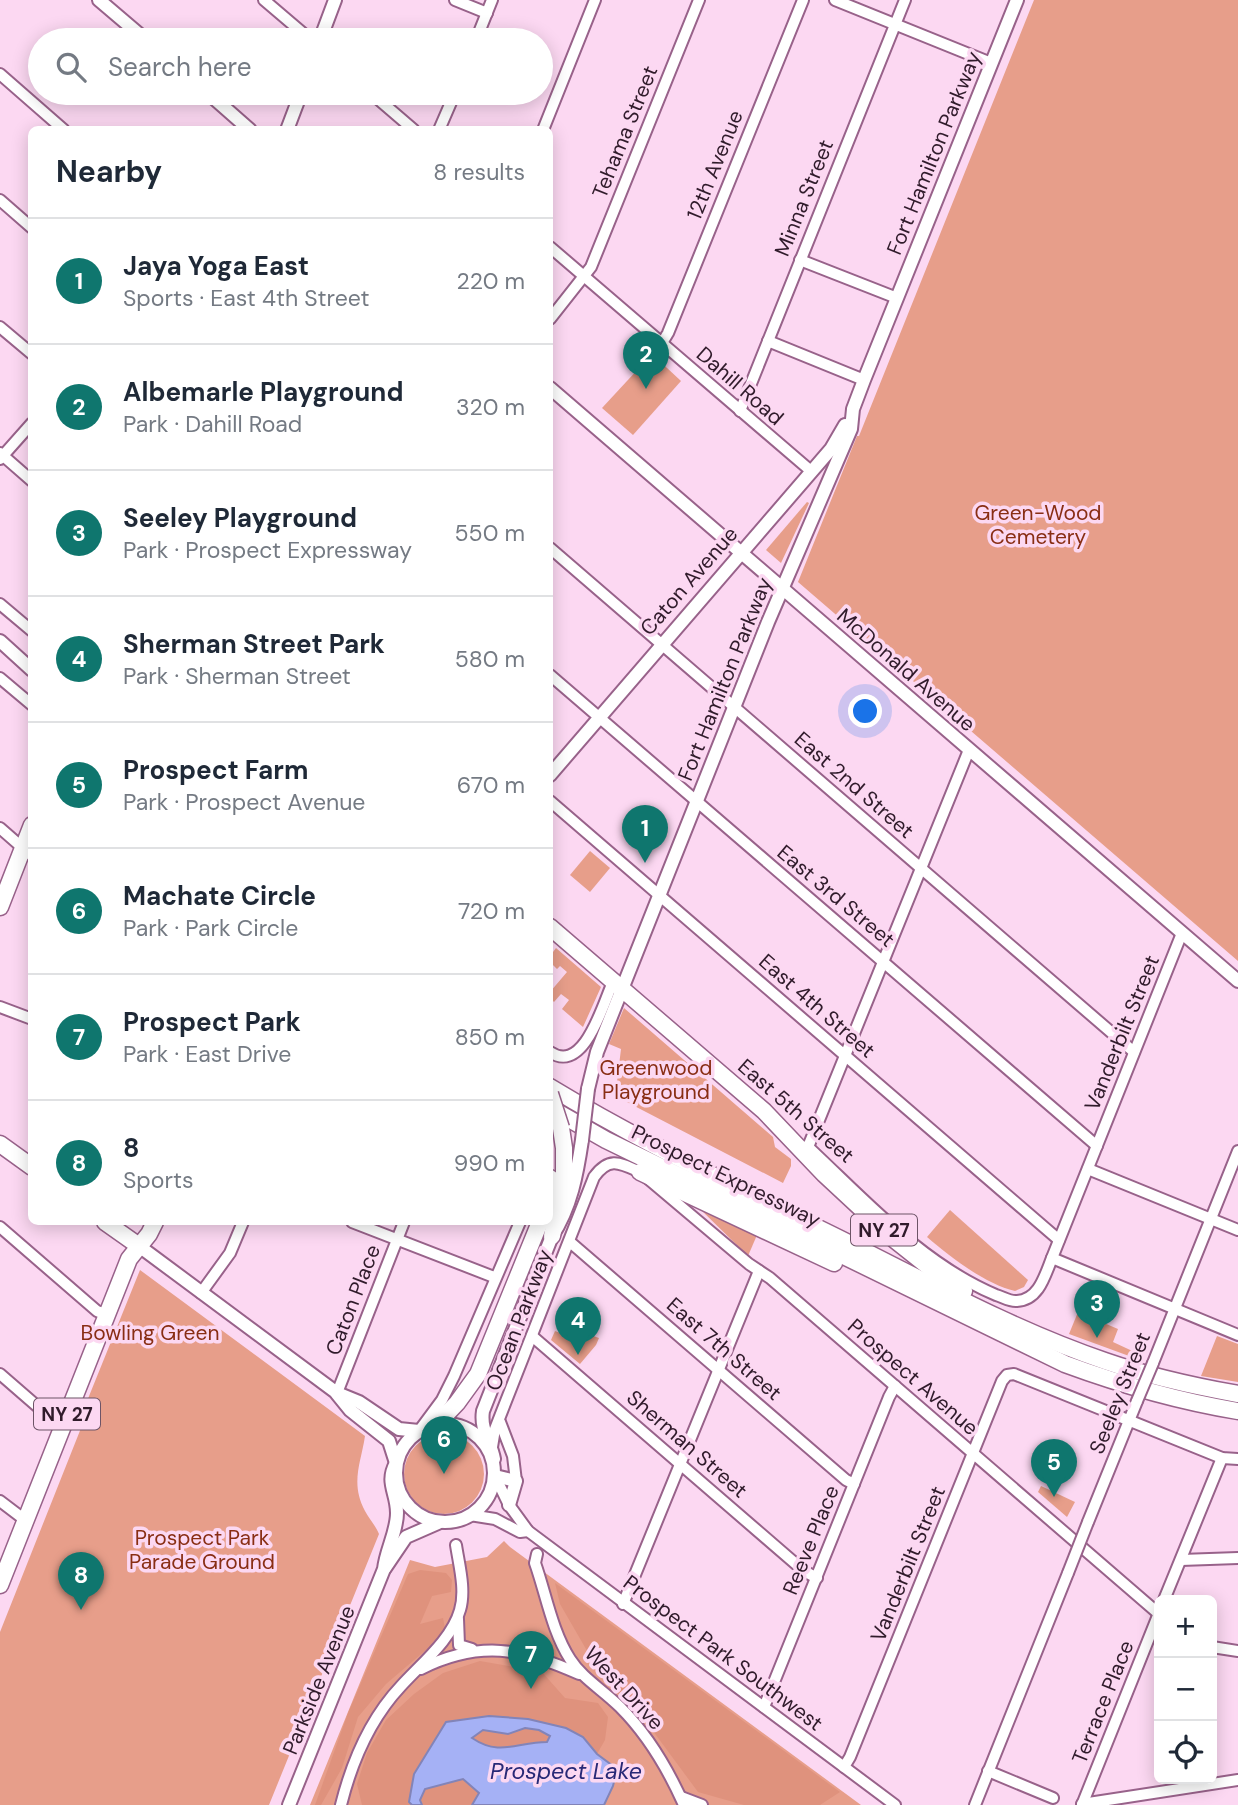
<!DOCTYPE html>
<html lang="en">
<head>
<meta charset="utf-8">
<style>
	:root { --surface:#fff; --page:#f2f2f3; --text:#1f2937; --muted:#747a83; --line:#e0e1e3; --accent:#0f766e }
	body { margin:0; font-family:"DM Sans",sans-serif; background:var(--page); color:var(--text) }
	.controls { position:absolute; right:21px; bottom:21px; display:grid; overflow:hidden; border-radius:10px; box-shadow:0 4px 18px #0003 }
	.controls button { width:63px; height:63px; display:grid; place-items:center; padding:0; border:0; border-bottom:2px solid var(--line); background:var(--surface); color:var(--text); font:35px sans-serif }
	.you { position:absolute; left:866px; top:712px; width:24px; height:24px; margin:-18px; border:5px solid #fff; border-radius:50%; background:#1a73e8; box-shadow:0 0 0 10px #1a73e833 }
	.badge { display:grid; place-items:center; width:46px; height:46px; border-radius:50%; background:var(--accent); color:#fff; font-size:23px; font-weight:700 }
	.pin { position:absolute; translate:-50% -58px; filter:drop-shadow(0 2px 4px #0008) }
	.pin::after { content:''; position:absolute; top:37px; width:24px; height:21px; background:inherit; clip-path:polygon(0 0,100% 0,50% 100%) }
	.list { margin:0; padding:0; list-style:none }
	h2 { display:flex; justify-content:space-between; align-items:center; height:91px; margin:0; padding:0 28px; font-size:30px }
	h2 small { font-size:23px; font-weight:400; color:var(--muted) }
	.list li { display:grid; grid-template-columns:46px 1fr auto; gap:21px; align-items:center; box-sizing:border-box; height:126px; padding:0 28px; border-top:2px solid var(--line) }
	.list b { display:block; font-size:26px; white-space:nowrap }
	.list p { margin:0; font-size:23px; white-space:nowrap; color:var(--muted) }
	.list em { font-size:23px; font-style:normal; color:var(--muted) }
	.icon { flex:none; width:38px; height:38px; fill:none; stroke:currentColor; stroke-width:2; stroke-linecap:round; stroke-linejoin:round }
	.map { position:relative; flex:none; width:1238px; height:1805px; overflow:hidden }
	.search { position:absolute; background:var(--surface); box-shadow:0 4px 18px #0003; left:28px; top:28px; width:525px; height:77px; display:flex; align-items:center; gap:18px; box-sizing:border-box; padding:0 24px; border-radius:38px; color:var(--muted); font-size:26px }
	.panel { position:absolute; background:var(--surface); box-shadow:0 4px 18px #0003; left:28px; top:126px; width:525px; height:1099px; border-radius:10px }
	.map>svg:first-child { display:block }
	.green { fill:#e79e8a }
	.forest { fill:#df927d }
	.water { fill:#a5b1f5; stroke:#8284b8; stroke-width:2; fill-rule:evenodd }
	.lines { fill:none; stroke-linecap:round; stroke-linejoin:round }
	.minor-casing { stroke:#98628a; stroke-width:14 }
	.major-casing { stroke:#98628a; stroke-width:16 }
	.highway-casing { stroke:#98628a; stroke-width:19 }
	.minor { stroke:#fff; stroke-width:10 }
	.major { stroke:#fff; stroke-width:12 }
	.highway { stroke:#fff; stroke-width:16 }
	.minor-bridge-casing { stroke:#98628a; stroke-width:14; stroke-linecap:butt }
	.major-bridge-casing { stroke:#98628a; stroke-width:16; stroke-linecap:butt }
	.highway-bridge-casing { stroke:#98628a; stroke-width:19; stroke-linecap:butt }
	.minor-bridge { stroke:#fff; stroke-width:10 }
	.major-bridge { stroke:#fff; stroke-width:12 }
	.highway-bridge { stroke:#fff; stroke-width:16 }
	.labels { text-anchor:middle; stroke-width:7; stroke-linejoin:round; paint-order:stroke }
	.shield { fill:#fcd8f2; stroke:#6d5467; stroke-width:2 }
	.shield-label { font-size:19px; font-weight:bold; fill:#301b2b }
	.street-label { font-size:21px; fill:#301b2b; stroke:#fcd8f2 }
	.park-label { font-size:21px; fill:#892e14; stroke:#fcd8f2 }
	.water-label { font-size:23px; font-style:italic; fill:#282976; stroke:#fcd8f2 }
</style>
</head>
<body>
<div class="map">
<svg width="1238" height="1805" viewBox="0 0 1238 1805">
	<rect width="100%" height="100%" fill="#fcd8f2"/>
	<g class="green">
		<polygon points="1034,0 1238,0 1238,961 798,582 857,436 859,436"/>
		<polygon points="652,354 681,381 633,435 602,408"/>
		<polygon points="807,502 809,503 781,563 766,550"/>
		<polygon points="590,851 610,868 590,892 570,875"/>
		<polygon points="556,948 601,987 583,1027 562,1009 569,1000 561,994 554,1002 550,998 550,992 567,972 560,966 557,969 550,962 550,956"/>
		<polygon points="624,1008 773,1137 775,1147 791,1159 791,1166 783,1183 619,1098 616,1090 621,1049 609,1044"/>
		<polygon points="698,1207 757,1235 748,1256"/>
		<path d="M950,1210L1028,1280L1024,1287L1015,1291C985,1284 950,1257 927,1237Z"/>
		<path d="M140,1270L365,1436C361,1463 350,1483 365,1511C369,1519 376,1526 379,1534L269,1805H0V1632L87,1413L83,1411Z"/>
		<polygon points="1078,1312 1118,1329 1113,1342 1141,1355 1140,1360 1069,1334"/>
		<polygon points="555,1331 578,1340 582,1332 599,1338 596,1345 580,1364 551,1340"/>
		<polygon points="1217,1336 1238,1344 1238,1382 1201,1376"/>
		<circle cx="444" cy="1474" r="40"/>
		<polygon points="1041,1486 1075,1502 1067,1517 1038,1492"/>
		<polygon points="504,1541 510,1547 861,1805 310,1805 410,1560 435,1567 487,1557"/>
	</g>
	<g class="forest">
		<polygon points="420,1570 446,1573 452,1580 451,1592 432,1596 420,1624 443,1618 445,1628 427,1649 386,1684 358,1717 342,1768 321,1805 315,1805 348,1713 408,1574"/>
		<polygon points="555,1583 840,1792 820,1805 744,1805 698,1792 653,1731 601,1675 560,1604"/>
		<polygon points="480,1661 542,1672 565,1698 598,1703 608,1717 605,1740 597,1754 583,1737 566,1728 528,1719 489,1716 424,1760 414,1774 409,1801 412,1805 362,1805 357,1784 367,1753 386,1720 414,1694 443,1673"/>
		<path d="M525,1728L539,1730L550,1736L547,1742C515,1741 504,1758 472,1738L483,1730L508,1734Z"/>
		<polygon points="464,1779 480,1793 472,1805 422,1805 420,1800 424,1789"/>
	</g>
	<path class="water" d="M489,1716L528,1719L566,1728L583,1737L597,1754L617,1769L613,1786L604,1805H472L479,1793L463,1779L425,1789L420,1800L422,1805H412L409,1802L414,1774L446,1722ZM525,1728L539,1730L550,1736L547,1742C517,1742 500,1757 472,1738L483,1730L508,1734Z"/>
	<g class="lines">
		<g class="minor-casing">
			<g id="minor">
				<polyline points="264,0 311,40"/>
				<polyline points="455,0 487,13"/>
				<polyline points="835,0 991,63"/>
				<polyline points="476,40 492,0"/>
				<polyline points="0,74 64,130"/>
				<polyline points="371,93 414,130"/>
				<polyline points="439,130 455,93"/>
				<polyline points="543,130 595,0"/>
				<polyline points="0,200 32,228"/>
				<polyline points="550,247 811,471"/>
				<polyline points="800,260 897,298"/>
				<polyline points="550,319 591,267 699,0"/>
				<polyline points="0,327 32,354"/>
				<polyline points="768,341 864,380"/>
				<polyline points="662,343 668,333 803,0"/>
				<polyline points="740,411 905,0"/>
				<polyline points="0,453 32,481"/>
				<polyline points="0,459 32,423"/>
				<polyline points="550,548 1134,1052"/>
				<polyline points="0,604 32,631"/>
				<polyline points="550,675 1097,1146"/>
				<polyline points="0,678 32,705"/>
				<polyline points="550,801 1059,1240"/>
				<polyline points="0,828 32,856"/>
				<polyline points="0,1007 32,1019"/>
				<path d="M550,1052C584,1075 603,1004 613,982"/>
				<path d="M807,1146C865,1200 922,1264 996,1295C1003,1297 1010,1302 1017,1301C1039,1300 1045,1275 1052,1258L1182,933"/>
				<polyline points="808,1147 969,750"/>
				<polyline points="1088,1169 1238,1230"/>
				<polyline points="352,1222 494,1277"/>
				<polyline points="0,1227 97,1311 107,1315"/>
				<polyline points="570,1242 846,1480 854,1484"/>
				<polyline points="1052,1258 1238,1335"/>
				<polyline points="201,1293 230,1253 243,1222"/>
				<polyline points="532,1336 804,1571 817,1578"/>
				<polyline points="1153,1363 1238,1151"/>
				<polyline points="0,1374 53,1420 63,1424"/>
				<polyline points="337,1393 404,1222"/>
				<polyline points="500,1422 513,1456 516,1481"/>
				<polyline points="419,1431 442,1400 454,1376 520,1222"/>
				<path d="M492,1447L495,1429L594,1177C609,1156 620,1163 640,1172L749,1264L770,1278L1159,1614"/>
				<polyline points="495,1476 509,1505 528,1531 895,1805"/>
				<polyline points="0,1501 25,1520"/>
				<polyline points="470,1515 495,1519 520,1532 528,1531"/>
				<polyline points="1088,1522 1137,1401"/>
				<path d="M537,1554L535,1563C546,1594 552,1631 570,1659C582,1678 603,1690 620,1707C648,1735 668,1769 684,1805"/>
				<polyline points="1181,1560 1238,1558"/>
				<polyline points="1164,1600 1222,1458"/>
				<polyline points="623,1604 759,1271"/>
				<polyline points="458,1619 459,1645 472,1649"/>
				<polyline points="1212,1647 1238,1651"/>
				<path d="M421,1669C479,1640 522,1648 579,1674"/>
				<polyline points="764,1707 889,1397 895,1386"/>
				<polyline points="844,1767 850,1757 1002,1381 1007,1375 1014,1374 1222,1458 1238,1459"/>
				<polyline points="988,1771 1053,1798"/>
				<polyline points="681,1797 702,1805"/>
				<polyline points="1082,1804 1238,1780"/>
				<path d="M341,1805C352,1761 370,1719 401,1686C421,1664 452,1639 460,1610C466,1590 459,1565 456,1545"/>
				<polyline points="975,1805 1068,1573"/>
				<polyline points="1082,1805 1159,1613"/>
			</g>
		</g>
		<g class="major-casing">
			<g id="major">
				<polyline points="99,0 146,40"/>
				<polyline points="320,40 335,0"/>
				<polyline points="208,93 250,130"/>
				<polyline points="287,130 301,93"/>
				<polyline points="550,388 1238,981"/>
				<polyline points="0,641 32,670"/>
				<polyline points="550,775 831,449 845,425"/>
				<polyline points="588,1089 597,1052 768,622 851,429 853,409 864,380 1017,0"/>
				<polyline points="139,1246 337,1393 359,1402 399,1429 419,1431"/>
				<polyline points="337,1394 350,1410 389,1441 396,1463"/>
				<circle cx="445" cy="1473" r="49"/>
				<path d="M494,1459C491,1442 480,1430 483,1411L552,1236C571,1207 577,1174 582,1140"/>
				<polyline points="495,1476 516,1481 509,1505"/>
				<polyline points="385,1568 406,1537 438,1523"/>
				<path d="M289,1805L384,1569C386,1550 397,1532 397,1513C397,1492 385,1483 396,1463"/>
			</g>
		</g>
		<g class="highway-casing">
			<g id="highway">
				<polyline points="0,907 32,825"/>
				<polyline points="550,927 764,1111 824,1174 895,1240 934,1271 964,1291"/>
				<path d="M550,1087C639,1141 733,1185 826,1232C916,1276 1010,1329 1105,1361C1148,1376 1193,1386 1238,1394"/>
				<path d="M550,1108L606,1140L1065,1364C1122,1385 1178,1401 1238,1411"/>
				<polyline points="0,1144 32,1167"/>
				<polyline points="640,1172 834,1263"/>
				<polyline points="550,1178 550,1183"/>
				<polyline points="105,1222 139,1246"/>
				<polyline points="552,1236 564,1175 564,1148 561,1128"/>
				<polyline points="436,1425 457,1403 478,1374 540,1222"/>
				<polyline points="0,1585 129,1259 149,1234 155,1222"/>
			</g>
		</g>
		<use href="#minor" class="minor"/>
		<use href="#major" class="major"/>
		<use href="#highway" class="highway"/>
		<g class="minor-bridge-casing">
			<g id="minor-bridge">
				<polyline points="1137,1401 1153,1363"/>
				<polyline points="1068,1573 1088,1522"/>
			</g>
		</g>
		<g class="major-bridge-casing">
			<polyline id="major-bridge" points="582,1140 588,1089"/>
		</g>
		<g class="highway-bridge-casing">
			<polyline id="highway-bridge" points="550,1094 561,1128"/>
		</g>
		<use href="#minor-bridge" class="minor-bridge"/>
		<use href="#major-bridge" class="major-bridge"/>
		<use href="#highway-bridge" class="highway-bridge"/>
	</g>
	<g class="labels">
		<g class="shield">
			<rect x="851" y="1214.5" width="66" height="31" rx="5"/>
			<rect x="34" y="1398.5" width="66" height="31" rx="5"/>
		</g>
		<g class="shield-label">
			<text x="884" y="1237">NY 27</text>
			<text x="67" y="1421">NY 27</text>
		</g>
		<g class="street-label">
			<text transform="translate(625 132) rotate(-68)" y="7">Tehama Street</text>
			<text transform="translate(934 153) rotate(-68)" y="7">Fort Hamilton Parkway</text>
			<text transform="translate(715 165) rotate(-68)" y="7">12th Avenue</text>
			<text transform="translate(804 198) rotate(-68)" y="7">Minna Street</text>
			<text transform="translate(740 386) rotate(41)" y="7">Dahill Road</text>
			<text transform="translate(689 581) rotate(-49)" y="7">Caton Avenue</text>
			<text transform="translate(906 670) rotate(41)" y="7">McDonald Avenue</text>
			<text transform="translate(725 679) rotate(-68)" y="7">Fort Hamilton Parkway</text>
			<text transform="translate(854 785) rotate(41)" y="7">East 2nd Street</text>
			<text transform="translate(836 896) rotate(40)" y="7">East 3rd Street</text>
			<text transform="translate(817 1006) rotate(41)" y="7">East 4th Street</text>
			<text transform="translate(1122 1033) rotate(-68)" y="7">Vanderbilt Street</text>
			<text transform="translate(796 1111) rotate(41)" y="7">East 5th Street</text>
			<text transform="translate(726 1176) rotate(26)" y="7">Prospect Expressway</text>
			<text transform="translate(353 1300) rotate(-69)" y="7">Caton Place</text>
			<text transform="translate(519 1320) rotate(-69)" y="7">Ocean Parkway</text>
			<text transform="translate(724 1349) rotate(41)" y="7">East 7th Street</text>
			<text transform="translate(913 1377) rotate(41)" y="7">Prospect Avenue</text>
			<text transform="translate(1120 1393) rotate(-68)" y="7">Seeley Street</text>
			<text transform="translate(687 1444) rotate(41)" y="7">Sherman Street</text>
			<text transform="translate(811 1540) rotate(-68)" y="7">Reeve Place</text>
			<text transform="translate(908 1564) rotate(-68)" y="7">Vanderbilt Street</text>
			<text transform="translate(723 1653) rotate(37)" y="7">Prospect Park Southwest</text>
			<text transform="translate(319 1680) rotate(-68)" y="7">Parkside Avenue</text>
			<text transform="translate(624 1688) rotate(47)" y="7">West Drive</text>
			<text transform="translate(1103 1702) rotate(-68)" y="7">Terrace Place</text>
		</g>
		<g class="park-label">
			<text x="1038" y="520">Green-Wood<tspan x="1038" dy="24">Cemetery</tspan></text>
			<text x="656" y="1075">Greenwood<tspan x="656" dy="24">Playground</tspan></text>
			<text x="150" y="1340">Bowling Green</text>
			<text x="202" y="1545">Prospect Park<tspan x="202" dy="24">Parade Ground</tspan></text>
		</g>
		<g class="water-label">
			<text x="566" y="1779">Prospect Lake</text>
		</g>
	</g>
</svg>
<div class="controls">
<button>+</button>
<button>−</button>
<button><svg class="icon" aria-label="locate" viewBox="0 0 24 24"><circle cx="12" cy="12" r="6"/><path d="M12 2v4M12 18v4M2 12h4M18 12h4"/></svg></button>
</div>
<div class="you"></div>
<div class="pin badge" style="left:645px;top:863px">1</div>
<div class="pin badge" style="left:646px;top:389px">2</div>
<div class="pin badge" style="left:1097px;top:1338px">3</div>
<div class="pin badge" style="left:578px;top:1355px">4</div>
<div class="pin badge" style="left:1054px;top:1497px">5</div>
<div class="pin badge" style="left:444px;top:1474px">6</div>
<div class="pin badge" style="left:531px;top:1689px">7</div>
<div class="pin badge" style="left:81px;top:1610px">8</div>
<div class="search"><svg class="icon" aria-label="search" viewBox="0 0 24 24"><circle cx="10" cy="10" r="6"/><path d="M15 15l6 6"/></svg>Search here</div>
<section class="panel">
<h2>Nearby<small>8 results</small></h2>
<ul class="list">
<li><span class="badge">1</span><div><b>Jaya Yoga East</b><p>Sports · East 4th Street</p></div><em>220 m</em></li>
<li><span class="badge">2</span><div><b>Albemarle Playground</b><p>Park · Dahill Road</p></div><em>320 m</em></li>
<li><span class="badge">3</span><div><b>Seeley Playground</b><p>Park · Prospect Expressway</p></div><em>550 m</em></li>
<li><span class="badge">4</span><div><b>Sherman Street Park</b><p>Park · Sherman Street</p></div><em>580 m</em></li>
<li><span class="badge">5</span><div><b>Prospect Farm</b><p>Park · Prospect Avenue</p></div><em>670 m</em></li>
<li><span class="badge">6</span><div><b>Machate Circle</b><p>Park · Park Circle</p></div><em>720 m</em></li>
<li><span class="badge">7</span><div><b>Prospect Park</b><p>Park · East Drive</p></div><em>850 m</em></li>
<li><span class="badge">8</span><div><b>8</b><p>Sports</p></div><em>990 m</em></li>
</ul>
</section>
</div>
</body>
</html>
